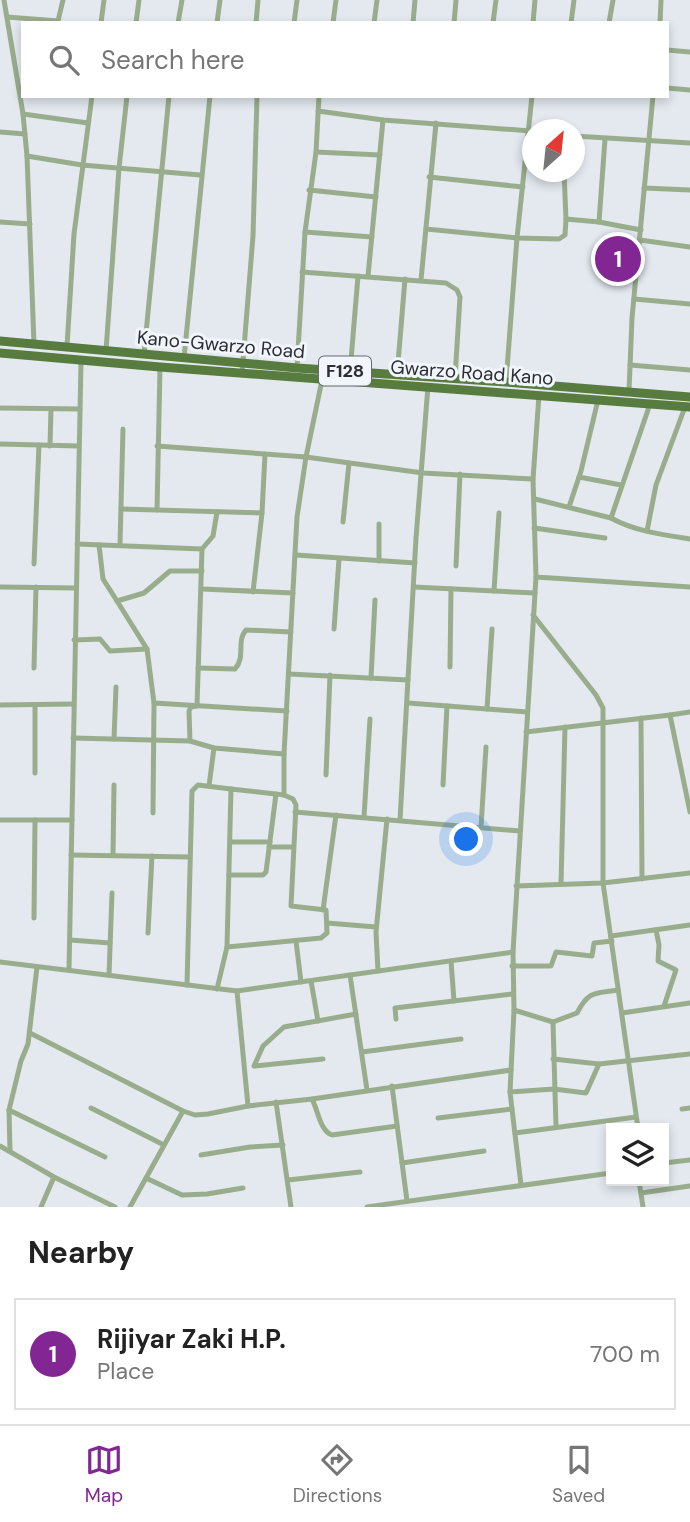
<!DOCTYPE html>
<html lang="en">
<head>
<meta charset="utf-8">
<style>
	:root { --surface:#fff; --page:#f6f6f6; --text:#222; --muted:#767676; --line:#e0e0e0; --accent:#812692 }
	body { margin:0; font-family:"DM Sans",sans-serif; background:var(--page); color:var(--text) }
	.controls { position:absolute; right:21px; bottom:21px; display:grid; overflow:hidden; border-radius:0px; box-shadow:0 4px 10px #0003 }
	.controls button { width:63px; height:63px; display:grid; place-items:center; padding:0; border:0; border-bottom:2px solid var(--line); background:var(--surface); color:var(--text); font:35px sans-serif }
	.compass { position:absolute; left:522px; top:119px; width:63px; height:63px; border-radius:50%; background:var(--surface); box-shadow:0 4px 10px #0003; rotate:27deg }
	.you { position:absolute; left:467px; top:840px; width:24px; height:24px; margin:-18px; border:5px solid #fff; border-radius:50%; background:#1a73e8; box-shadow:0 0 0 10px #1a73e833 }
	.badge { display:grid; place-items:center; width:46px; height:46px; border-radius:50%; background:var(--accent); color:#fff; font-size:23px; font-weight:700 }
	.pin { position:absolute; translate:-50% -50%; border:4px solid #fff; box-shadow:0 2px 7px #0006 }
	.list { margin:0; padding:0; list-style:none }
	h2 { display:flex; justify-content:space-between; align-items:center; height:91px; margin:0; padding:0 28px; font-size:30px }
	h2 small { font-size:23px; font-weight:400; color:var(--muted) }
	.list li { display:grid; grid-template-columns:46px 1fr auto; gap:21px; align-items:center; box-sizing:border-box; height:112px; margin:0 14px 14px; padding:0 14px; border:2px solid var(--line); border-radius:0px }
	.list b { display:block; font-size:26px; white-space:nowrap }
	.list p { margin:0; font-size:23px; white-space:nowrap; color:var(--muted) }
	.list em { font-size:23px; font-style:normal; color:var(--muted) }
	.icon { flex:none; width:38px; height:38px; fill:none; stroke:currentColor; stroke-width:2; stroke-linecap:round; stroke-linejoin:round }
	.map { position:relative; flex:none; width:690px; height:1207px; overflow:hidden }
	.search { position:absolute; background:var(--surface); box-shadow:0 4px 10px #0003; left:21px; right:21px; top:21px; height:77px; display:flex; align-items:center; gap:18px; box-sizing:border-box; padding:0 24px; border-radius:0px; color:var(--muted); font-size:26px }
	.sheet { height:217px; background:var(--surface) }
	nav { display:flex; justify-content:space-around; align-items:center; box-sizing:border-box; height:98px; border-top:2px solid var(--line); background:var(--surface); font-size:19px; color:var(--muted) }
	nav a { display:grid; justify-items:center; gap:4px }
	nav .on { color:var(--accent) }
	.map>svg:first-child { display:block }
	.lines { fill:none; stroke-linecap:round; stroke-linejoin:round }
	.street { stroke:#99ad8d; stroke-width:5 }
	.primary { stroke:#587b3f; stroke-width:9 }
	.labels { text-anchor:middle; stroke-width:6; stroke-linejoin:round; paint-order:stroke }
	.shield { fill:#f0f6fc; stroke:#676a6e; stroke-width:2 }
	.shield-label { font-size:18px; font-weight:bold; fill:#2c2e31 }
	.street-label { font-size:19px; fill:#2c2e31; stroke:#f0f6fc }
</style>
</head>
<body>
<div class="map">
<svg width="690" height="1207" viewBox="0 0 690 1207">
	<rect width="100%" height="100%" fill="#e3e9ef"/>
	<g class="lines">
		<g class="street">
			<polyline points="4,0 23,114 27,156 34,344"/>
			<polyline points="7,17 58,21 63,0"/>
			<polyline points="101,23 104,0"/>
			<polyline points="136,23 139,0"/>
			<polyline points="178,23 182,0"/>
			<polyline points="217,23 220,0"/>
			<polyline points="256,23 258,0"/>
			<polyline points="294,23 297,0"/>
			<polyline points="333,23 336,0"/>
			<polyline points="374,23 377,0"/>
			<polyline points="413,23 415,0"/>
			<polyline points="454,23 456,0"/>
			<polyline points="493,23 496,0"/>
			<polyline points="533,23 535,0"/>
			<polyline points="571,23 574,0"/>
			<polyline points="609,23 613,0"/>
			<polyline points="660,23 661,0"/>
			<polyline points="667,50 690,52"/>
			<polyline points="667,88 690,90"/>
			<polyline points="318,111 383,120 531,131"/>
			<polyline points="23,114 88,123"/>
			<polyline points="0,132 25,134"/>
			<polyline points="574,136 690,143"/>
			<polyline points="316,152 380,155"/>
			<polyline points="27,156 82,165 200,175"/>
			<polyline points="564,172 566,219 599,222 641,230"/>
			<polyline points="429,177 523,187"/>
			<polyline points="644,188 690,190"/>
			<polyline points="309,190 376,197"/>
			<polyline points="0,222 30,224"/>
			<polyline points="599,222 605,139"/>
			<polyline points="426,229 517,238 559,239 565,235 566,219"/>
			<polyline points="305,232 372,237"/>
			<polyline points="640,240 690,247"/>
			<polyline points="302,272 446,283 457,290 460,297 455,378"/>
			<polyline points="368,276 383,120"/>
			<polyline points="421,280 436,123"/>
			<polyline points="634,299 690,304"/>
			<polyline points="67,346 74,234 92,96"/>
			<polyline points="106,351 119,168 127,96"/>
			<polyline points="144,354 169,96"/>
			<polyline points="184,358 210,96"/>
			<polyline points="630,365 690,370"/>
			<polyline points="297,368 305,232 316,152 319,96"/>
			<polyline points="350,372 358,276"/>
			<polyline points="242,373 253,236 257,96"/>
			<polyline points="397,375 405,279"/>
			<polyline points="506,382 517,238 532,96"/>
			<polyline points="629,391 632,318 653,96"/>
			<polyline points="0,408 80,409"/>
			<polyline points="0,444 79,446"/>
			<polyline points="50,446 51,409"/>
			<polyline points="157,446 306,457 423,473 533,479"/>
			<polyline points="579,477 621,485"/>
			<path d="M535,499L611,518C634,531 664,535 690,539"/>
			<polyline points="569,507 581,471 598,400"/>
			<polyline points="121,509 262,513"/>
			<polyline points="157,510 160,367"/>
			<polyline points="611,518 650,404"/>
			<polyline points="343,522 349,463"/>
			<polyline points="379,524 379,561"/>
			<polyline points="534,528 605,538"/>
			<polyline points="647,531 656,485 685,407"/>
			<polyline points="77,544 202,549 197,706 191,707 189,711 190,741 214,748 284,754"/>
			<polyline points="120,544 123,429"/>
			<polyline points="99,545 103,579 117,601"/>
			<polyline points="202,549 213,536 217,512"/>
			<polyline points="296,555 415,563"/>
			<polyline points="34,564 39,445"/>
			<polyline points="456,566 460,474"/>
			<polyline points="536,577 690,587"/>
			<polyline points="0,587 76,588"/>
			<polyline points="414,587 535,593"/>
			<polyline points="202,589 293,593"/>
			<polyline points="494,591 499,513"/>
			<polyline points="253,592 262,513 265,454"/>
			<polyline points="533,615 596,695 603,708 603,883 638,1128"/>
			<polyline points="334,629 339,559"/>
			<polyline points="74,640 100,639 110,651 147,649"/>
			<polyline points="450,667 451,589"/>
			<polyline points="34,668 36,587"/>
			<path d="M198,668L235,669C246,657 236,641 246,630L291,632"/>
			<polyline points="289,674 408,680"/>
			<polyline points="371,678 375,600"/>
			<polyline points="154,703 147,649 117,601 144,593 170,571 202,571"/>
			<polyline points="408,703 527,712"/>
			<polyline points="0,705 73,704"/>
			<polyline points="487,709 492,629"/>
			<polyline points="690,712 670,715 690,812"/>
			<polyline points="641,718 642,879"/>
			<polyline points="526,732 670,715"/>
			<polyline points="73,738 190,741"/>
			<polyline points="114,739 116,687"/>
			<polyline points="35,773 35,705"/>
			<polyline points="326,775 330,675"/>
			<polyline points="443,785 447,706"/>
			<polyline points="209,786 214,748"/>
			<polyline points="295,812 520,831"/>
			<polyline points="153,813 154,703 287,711"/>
			<polyline points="364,817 370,719"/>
			<polyline points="0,820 72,820"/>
			<polyline points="400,820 416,538 428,386"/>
			<polyline points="481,827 486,747"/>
			<polyline points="230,842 270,842"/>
			<polyline points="269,847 293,847"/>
			<polyline points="71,855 190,857"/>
			<polyline points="113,855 114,785"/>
			<polyline points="229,875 263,875 266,872 276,794"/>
			<polyline points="561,884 565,727"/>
			<polyline points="516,886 603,883 690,873"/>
			<polyline points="323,910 336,815"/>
			<polyline points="34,918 35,820"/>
			<polyline points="327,923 376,927"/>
			<polyline points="656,930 659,945 658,961 676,970 664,1006"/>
			<polyline points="148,933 152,856"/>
			<polyline points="611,936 690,925"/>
			<polyline points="70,940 110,943"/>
			<polyline points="296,941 301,982"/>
			<polyline points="227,947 231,789 284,795"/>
			<polyline points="451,961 454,1001"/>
			<polyline points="0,962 237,991 513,952"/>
			<polyline points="512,966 551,966 556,952 592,956 594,943 612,941"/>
			<polyline points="69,970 81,361"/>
			<polyline points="378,971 376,932 387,819"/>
			<polyline points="109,975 112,893"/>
			<polyline points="350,975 367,1090"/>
			<polyline points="311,981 318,1021"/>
			<polyline points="187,985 192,791 198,785 231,789"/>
			<polyline points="217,989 227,947 321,938 327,933 326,910 291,906 296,805 293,799 284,795 284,754 297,517 306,457 322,380"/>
			<polyline points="237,991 248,1106"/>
			<path d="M514,1010L553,1022L577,1013C589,990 595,994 618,990"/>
			<polyline points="622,1013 690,1003"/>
			<polyline points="396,1019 395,1008 512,994"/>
			<polyline points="553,1022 556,1127"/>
			<polyline points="30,1033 183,1111 195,1115 208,1114 248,1106 312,1099 511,1070"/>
			<polyline points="362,1052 461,1039"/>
			<polyline points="553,1059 599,1064 690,1054"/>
			<polyline points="254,1066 263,1046 284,1027 356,1014"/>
			<polyline points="255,1066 323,1059"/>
			<polyline points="392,1086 407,1201"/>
			<polyline points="510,1092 554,1089 586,1093 599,1064"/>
			<path d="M312,1099C318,1110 320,1131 332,1135L397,1126"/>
			<polyline points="276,1102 291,1207"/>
			<polyline points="91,1108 164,1145"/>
			<polyline points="682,1109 690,1108"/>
			<polyline points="9,1110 105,1157"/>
			<polyline points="438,1118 512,1109"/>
			<polyline points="515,1133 636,1117"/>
			<polyline points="0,1146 54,1177 115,1207"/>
			<polyline points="10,1151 9,1110 21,1061 28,1044 37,967"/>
			<polyline points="201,1155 250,1147 283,1145"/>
			<polyline points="402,1163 484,1151"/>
			<polyline points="664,1163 690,1160"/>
			<polyline points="146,1178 182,1195 207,1194 243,1188"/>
			<polyline points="288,1180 360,1172"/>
			<polyline points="639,1181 643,1207"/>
			<polyline points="521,1185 510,1092 514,1010 513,952 536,577 533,479 539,395"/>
			<polyline points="641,1193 690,1186"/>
			<polyline points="41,1207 54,1177"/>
			<polyline points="130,1207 183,1111"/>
			<polyline points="367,1207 611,1173"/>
		</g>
		<g class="primary">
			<polyline points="0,341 297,368 506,382 690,397"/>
			<polyline points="0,353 160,367 690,407"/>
		</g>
	</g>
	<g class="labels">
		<rect class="shield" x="319" y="356.5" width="52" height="29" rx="5"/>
		<g class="shield-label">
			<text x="345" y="377">F128</text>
		</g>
		<g class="street-label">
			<text transform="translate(221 344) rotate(5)" y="7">Kano-Gwarzo Road</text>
			<text transform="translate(472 372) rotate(4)" y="7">Gwarzo Road Kano</text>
		</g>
	</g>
</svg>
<div class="controls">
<button><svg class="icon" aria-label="layers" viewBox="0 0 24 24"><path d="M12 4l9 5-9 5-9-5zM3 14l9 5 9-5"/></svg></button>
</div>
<svg class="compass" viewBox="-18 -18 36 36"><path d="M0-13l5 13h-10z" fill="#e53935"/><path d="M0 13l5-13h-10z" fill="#767676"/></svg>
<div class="you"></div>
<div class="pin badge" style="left:618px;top:259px">1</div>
<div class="search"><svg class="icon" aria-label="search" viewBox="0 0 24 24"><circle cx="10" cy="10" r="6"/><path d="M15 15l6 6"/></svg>Search here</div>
</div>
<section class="sheet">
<h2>Nearby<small></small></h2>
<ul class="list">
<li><span class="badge">1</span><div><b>Rijiyar Zaki H.P.</b><p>Place</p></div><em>700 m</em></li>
</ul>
</section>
<nav>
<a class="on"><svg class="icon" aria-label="map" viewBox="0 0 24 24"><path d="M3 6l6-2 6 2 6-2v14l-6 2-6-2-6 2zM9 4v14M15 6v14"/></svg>Map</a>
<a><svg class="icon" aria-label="directions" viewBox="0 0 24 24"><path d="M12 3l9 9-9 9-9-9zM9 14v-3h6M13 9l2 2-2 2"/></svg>Directions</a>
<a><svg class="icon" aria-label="saved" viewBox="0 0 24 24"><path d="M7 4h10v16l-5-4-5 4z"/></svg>Saved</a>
</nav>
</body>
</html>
